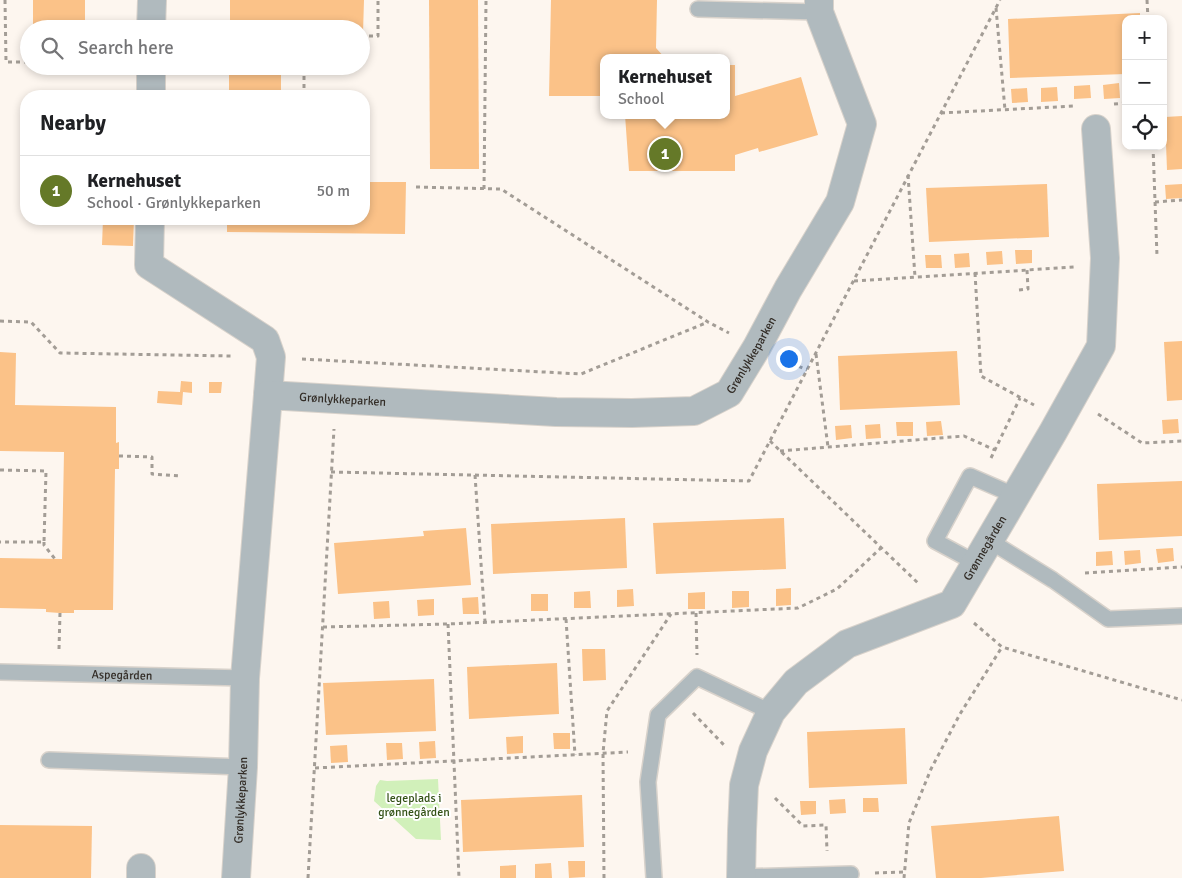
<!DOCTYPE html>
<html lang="en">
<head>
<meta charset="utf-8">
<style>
	:root { --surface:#fff; --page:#f2f2f2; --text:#202124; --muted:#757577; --line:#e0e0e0; --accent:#657928 }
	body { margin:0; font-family:Signika,sans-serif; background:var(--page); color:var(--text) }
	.controls { position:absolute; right:15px; top:15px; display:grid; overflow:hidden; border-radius:10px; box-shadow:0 2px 8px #0003 }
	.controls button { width:45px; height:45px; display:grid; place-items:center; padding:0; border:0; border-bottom:1px solid var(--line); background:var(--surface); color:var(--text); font:25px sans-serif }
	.you { position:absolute; left:788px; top:358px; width:18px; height:18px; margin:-12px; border:4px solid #fff; border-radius:50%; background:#1a73e8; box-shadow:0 0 0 8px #1a73e833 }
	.badge { display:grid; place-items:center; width:32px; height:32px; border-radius:50%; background:var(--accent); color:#fff; font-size:16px; font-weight:700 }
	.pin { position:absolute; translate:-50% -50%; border:2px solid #fff; box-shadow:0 1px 5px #0006 }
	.popup { position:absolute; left:600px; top:54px; width:130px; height:65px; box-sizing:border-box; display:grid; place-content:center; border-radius:10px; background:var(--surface); filter:drop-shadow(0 1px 4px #0005); font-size:16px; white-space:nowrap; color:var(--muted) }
	.popup b { font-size:19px; color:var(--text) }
	.popup::after { content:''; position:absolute; left:50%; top:100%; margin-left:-10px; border:10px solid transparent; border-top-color:var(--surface) }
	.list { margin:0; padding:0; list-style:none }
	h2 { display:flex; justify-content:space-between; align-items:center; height:65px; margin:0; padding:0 20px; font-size:21px }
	h2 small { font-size:16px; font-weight:400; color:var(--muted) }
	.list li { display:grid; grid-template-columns:32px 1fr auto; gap:15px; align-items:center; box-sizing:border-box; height:70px; padding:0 20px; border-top:1px solid var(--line) }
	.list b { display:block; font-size:19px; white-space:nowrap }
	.list p { margin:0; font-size:16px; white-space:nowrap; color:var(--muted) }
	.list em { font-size:16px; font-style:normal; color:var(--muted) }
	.icon { flex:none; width:28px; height:28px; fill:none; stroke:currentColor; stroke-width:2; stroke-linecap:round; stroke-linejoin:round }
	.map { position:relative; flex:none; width:1182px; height:878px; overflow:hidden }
	.search { position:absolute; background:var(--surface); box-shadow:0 2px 8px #0003; left:20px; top:20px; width:350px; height:55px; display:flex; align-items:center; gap:12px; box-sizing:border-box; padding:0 18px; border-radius:28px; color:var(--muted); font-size:19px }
	.panel { position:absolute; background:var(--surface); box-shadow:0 2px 8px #0003; left:20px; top:90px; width:350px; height:135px; border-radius:20px }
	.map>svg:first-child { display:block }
	.green { fill:#d1f0ba }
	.building { fill:#fbc288 }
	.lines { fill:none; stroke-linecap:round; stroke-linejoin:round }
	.lane-casing { stroke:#d8d2cb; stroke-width:18 }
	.street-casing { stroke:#d8d2cb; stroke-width:30 }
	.path { stroke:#a39d96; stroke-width:3; stroke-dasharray:4 4; stroke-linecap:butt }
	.lane { stroke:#b0babe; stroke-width:15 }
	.street { stroke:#b0babe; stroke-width:28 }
	.labels { text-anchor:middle; stroke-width:4; stroke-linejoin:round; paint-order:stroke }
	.street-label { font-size:12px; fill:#322c26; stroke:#fff }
	.park-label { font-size:12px; fill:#335116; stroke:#fff }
</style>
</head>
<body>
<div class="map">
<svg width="1182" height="878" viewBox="0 0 1182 878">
	<rect width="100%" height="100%" fill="#fdf6ef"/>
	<polygon class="green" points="438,779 441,840 416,839 374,801 376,786 380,780 387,781"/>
	<g class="building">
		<rect x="33" y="0" width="52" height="29"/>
		<polygon points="230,0 364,0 363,33 361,33 361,29 230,29"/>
		<polygon points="429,0 478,0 479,169 430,169"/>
		<polygon points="551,0 657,0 656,48 665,58 604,58 604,96 549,96"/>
		<polygon points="1140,13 1140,19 1126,19 1126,74 1010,78 1008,19"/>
		<polygon points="726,65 735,65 735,96 801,77 818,135 759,152 758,148 735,155 735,171 629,171 625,115 726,115"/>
		<rect x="229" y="66" width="52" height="30"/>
		<polygon points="1119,83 1120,98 1104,99 1103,85"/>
		<polygon points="1090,85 1091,98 1074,99 1074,86"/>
		<polygon points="1057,87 1058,101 1041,102 1041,88"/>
		<polygon points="1027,88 1028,102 1012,103 1011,89"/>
		<polygon points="1182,116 1182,169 1167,170 1165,117"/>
		<polygon points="364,182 406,182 405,234 227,232 227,219 364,219"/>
		<polygon points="1047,184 1049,237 929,242 926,188"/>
		<polygon points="1182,184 1182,198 1166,199 1165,185"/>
		<polygon points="103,219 134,219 133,246 102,245"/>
		<polygon points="1015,250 1032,250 1032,263 1016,264"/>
		<polygon points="1002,251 1003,264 987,265 986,252"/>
		<polygon points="969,253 970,267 955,268 954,254"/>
		<polygon points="925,255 941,255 942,268 926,268"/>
		<polygon points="1182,341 1182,400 1167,401 1164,342"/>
		<polygon points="957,351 960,405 840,410 838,356"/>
		<polygon points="0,352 16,353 15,405 116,407 116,443 119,442 119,469 115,469 113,610 74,610 74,613 60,613 46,612 46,609 0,608 0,558 62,559 64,452 0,451"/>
		<polygon points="181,381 192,382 192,393 183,392 182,405 157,403 158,391 180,392"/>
		<polygon points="209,382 222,382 221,393 209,393"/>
		<polygon points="1178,419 1179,433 1163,434 1162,420"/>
		<polygon points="941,421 943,435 927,436 926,422"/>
		<polygon points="896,422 913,422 913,436 897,436"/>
		<polygon points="880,424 881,438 866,439 865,425"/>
		<polygon points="851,425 852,438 836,440 835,426"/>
		<polygon points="1182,481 1182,536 1099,540 1097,484"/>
		<polygon points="625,518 627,568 493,574 491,524"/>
		<polygon points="784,518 786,569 656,574 653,523"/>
		<polygon points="466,528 471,585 338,594 334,543 424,536 423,531"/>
		<polygon points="1173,548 1174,561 1158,563 1156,549"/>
		<polygon points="1140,550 1141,563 1125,565 1124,551"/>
		<polygon points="1112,551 1113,565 1096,566 1096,552"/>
		<polygon points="791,588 791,605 776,606 776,589"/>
		<polygon points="633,589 634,606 617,607 617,590"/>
		<polygon points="590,591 591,608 574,608 574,592"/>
		<polygon points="732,591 749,591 749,607 732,608"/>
		<polygon points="705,592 705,609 688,609 688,593"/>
		<rect x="531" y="594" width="17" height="17"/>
		<polygon points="478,597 479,614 463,614 462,598"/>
		<polygon points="434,599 434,615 418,616 417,600"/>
		<polygon points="389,601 390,618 374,619 373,602"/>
		<polygon points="582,649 605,649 606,680 583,681"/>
		<polygon points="557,663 559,714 469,719 467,667"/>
		<polygon points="434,679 436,731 326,735 323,683"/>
		<polygon points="905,728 907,784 809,788 807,732"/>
		<polygon points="553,733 570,733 570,749 554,749"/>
		<polygon points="523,736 523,753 507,754 506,737"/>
		<polygon points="435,741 436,758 420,759 419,742"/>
		<polygon points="386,743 402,743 403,759 387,760"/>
		<polygon points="347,745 348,762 331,763 330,746"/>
		<polygon points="582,795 584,847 463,852 461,800"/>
		<polygon points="863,798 878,798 879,812 863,812"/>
		<polygon points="845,799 846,813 830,814 829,800"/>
		<polygon points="800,801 816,801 816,814 801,815"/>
		<polygon points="1059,816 1064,871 981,878 936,878 931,826"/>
		<polygon points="0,825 92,826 91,878 0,878"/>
		<polygon points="568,861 585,861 585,877 569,878"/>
		<polygon points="551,863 552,878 535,878 535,864"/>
		<polygon points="516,865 516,878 500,878 500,866"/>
	</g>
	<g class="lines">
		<g class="lane-casing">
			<g id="lane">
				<polyline points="698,9 819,12"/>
				<polyline points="990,541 1053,580 1108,619 1182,616"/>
				<polyline points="976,563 935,541 970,476 1016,496"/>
				<path id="s1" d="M0,672L245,678"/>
				<polyline points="49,760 243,767"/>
				<polyline points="741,877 851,874"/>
				<polyline points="654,878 648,782 658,715 697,677 771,712"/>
			</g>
		</g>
		<g class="street-casing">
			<g id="street">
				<polyline points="151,29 152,0"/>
				<polyline points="151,96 151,66"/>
				<polyline points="150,219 149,265 265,340 271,357 268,395"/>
				<polyline points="141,878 141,868"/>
				<path id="s2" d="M236,878L243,767L245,678L268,395L556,412L632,413L694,411L729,393L757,347L788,289L840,202L862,124L819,12V0"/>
				<path id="s3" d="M741,878L742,831L744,785L753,751L771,712L796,682L847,644L952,604L1053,432L1101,346L1105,258L1096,129"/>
			</g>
		</g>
		<g class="path">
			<polyline points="5,0 6,62 29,62"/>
			<polyline points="1147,0 1148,19"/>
			<polyline points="996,8 1005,110"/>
			<polyline points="361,36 378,36 378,0"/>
			<polyline points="304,96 304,66"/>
			<polyline points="1114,104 1126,103"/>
			<polyline points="941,113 1075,106"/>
			<polyline points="1153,146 1157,256"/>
			<polyline points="908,175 915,277"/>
			<polyline points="416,187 501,189 708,322 729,333"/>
			<polyline points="484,189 486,0"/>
			<polyline points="1155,202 1182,200"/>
			<polyline points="975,273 981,376 1034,405"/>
			<polyline points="854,281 1075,267"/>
			<polyline points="1019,290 1028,289 1027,270"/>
			<polyline points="0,321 31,322 60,353 231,356"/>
			<polyline points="816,354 828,447"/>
			<polyline points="302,359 581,374 708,322"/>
			<polyline points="784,360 807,370"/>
			<polyline points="1098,414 1142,443 1182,441"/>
			<polyline points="770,441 918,583"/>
			<polyline points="780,451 964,436 995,450"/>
			<polyline points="119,456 152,457 152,474 181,476"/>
			<polyline points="991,458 1020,398"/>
			<polyline points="0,470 46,471 44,542 0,542"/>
			<polyline points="331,472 749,481 1000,0"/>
			<polyline points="475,475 485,622"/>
			<polyline points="44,542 44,545 55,559"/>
			<polyline points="1085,573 1182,567"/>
			<polyline points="696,613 697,655"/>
			<polyline points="566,619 575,755"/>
			<polyline points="974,623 1002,647 1182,700"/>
			<polyline points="448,624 459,878"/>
			<polyline points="323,627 448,624 798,608 837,589 881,548"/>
			<polyline points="59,649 60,613"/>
			<polyline points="693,713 724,745"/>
			<polyline points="315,768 628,752"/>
			<polyline points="775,798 803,826 826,825 827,851"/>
			<polyline points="875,873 904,872"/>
			<polyline points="308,878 334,429"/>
			<polyline points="604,878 603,753 607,711 671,614"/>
			<polyline points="904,878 909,823 931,769 960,714 1002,647"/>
		</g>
		<use href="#lane" class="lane"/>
		<use href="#street" class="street"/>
	</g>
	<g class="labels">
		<g class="street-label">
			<text dy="4" stroke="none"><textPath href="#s2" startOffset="994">Grønlykkeparken</textPath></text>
			<text dy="4" stroke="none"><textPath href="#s2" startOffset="559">Grønlykkeparken</textPath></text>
			<text dy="4" stroke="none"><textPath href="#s3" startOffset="451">Grønnegården</textPath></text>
			<text dy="4" stroke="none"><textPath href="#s1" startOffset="122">Aspegården</textPath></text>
			<text dy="4" stroke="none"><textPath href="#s2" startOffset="78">Grønlykkeparken</textPath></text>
		</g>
		<g class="park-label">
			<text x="414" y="802">legeplads i<tspan x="414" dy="14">grønnegården</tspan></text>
		</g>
	</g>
</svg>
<div class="controls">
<button>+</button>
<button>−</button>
<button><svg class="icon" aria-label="locate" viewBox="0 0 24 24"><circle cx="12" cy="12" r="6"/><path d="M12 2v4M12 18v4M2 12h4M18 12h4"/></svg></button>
</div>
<div class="you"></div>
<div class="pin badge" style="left:665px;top:154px">1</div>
<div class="popup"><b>Kernehuset</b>School</div>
<div class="search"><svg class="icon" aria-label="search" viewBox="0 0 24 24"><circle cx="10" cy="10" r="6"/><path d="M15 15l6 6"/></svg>Search here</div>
<section class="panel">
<h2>Nearby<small></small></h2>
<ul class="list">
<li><span class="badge">1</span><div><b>Kernehuset</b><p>School · Grønlykkeparken</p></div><em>50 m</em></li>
</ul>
</section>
</div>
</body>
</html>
